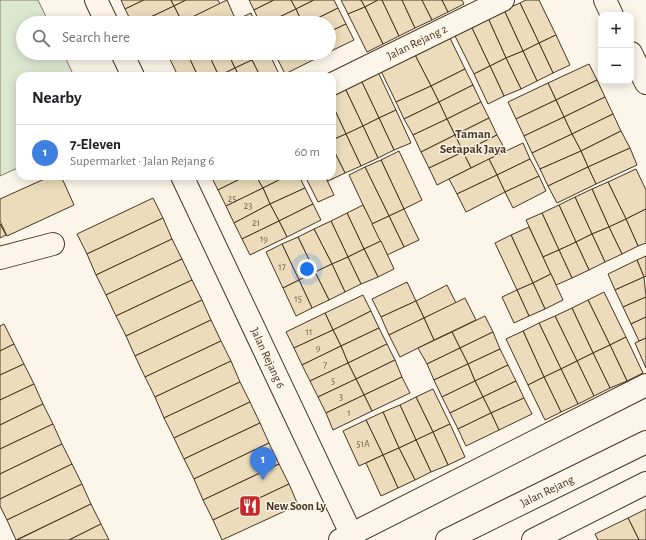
<!DOCTYPE html>
<html lang="en">
<head>
<meta charset="utf-8">
<style>
	:root { --surface:#fff; --page:#f6f6f6; --text:#202124; --muted:#757577; --line:#e0e0e0; --accent:#d93025 }
	body { margin:0; font-family:"Alegreya Sans",sans-serif; background:var(--page); color:var(--text) }
	.controls { position:absolute; right:12px; top:12px; display:grid; overflow:hidden; border-radius:8px; box-shadow:0 2px 10px #0003 }
	.controls button { width:36px; height:36px; display:grid; place-items:center; padding:0; border:0; border-bottom:1px solid var(--line); background:var(--surface); color:var(--text); font:20px sans-serif }
	.you { position:absolute; left:307px; top:269px; width:14px; height:14px; margin:-10px; border:3px solid #fff; border-radius:50%; background:#1a73e8; box-shadow:0 0 0 6px #1a73e833 }
	.badge { display:grid; place-items:center; width:26px; height:26px; border-radius:50%; background:var(--accent); color:#fff; font-size:13px; font-weight:700 }
	.pin { position:absolute; translate:-50% -33px; filter:drop-shadow(0 1px 2px #0008) }
	.pin::after { content:''; position:absolute; top:21px; width:14px; height:12px; background:inherit; clip-path:polygon(0 0,100% 0,50% 100%) }
	.list { margin:0; padding:0; list-style:none }
	h2 { display:flex; justify-content:space-between; align-items:center; height:52px; margin:0; padding:0 16px; font-size:17px }
	h2 small { font-size:13px; font-weight:400; color:var(--muted) }
	.list li { display:grid; grid-template-columns:26px 1fr auto; gap:12px; align-items:center; box-sizing:border-box; height:56px; padding:0 16px; border-top:1px solid var(--line) }
	.list b { display:block; font-size:15px; white-space:nowrap }
	.list p { margin:0; font-size:13px; white-space:nowrap; color:var(--muted) }
	.list em { font-size:13px; font-style:normal; color:var(--muted) }
	.icon { flex:none; width:22px; height:22px; fill:none; stroke:currentColor; stroke-width:2; stroke-linecap:round; stroke-linejoin:round }
	.map { position:relative; flex:none; width:646px; height:540px; overflow:hidden }
	.search { position:absolute; background:var(--surface); box-shadow:0 2px 10px #0003; left:16px; top:16px; width:320px; height:44px; display:flex; align-items:center; gap:10px; box-sizing:border-box; padding:0 14px; border-radius:22px; color:var(--muted); font-size:15px }
	.panel { position:absolute; background:var(--surface); box-shadow:0 2px 10px #0003; left:16px; top:72px; width:320px; height:108px; border-radius:12px }
	.map>svg:first-child { display:block }
	.green { fill:#dce7d0; stroke:#887966 }
	.building { fill:#ecdcbc; stroke:#4a3520 }
	.lines { fill:none; stroke-linecap:round; stroke-linejoin:round }
	.street-casing { stroke:#4a3520; stroke-width:24 }
	.street { stroke:#fbf6e9; stroke-width:22 }
	.labels { text-anchor:middle; stroke-width:3; stroke-linejoin:round; paint-order:stroke }
	.number-label { font-size:10px; fill:#725f47 }
	.street-label { font-size:12px; fill:#4a3520; stroke:#fbf6e9 }
	.poi-label { font-size:12px; font-weight:bold; fill:#4a3520; stroke:#fbf6e9; text-anchor:start }
	.neighbourhood-label { font-size:13px; font-weight:bold; fill:#4a3520; stroke:#fbf6e9 }
</style>
</head>
<body>
<div class="map">
<svg width="646" height="540" viewBox="0 0 646 540">
	<rect width="100%" height="100%" fill="#fbf6e9"/>
	<polygon class="green" points="0,0 38,0 49,23 23,23 23,53 63,53 74,76 20,76 20,167 0,176"/>
	<g class="building">
		<polygon points="121,0 144,0 125,9"/>
		<polygon points="144,0 171,0 174,6 138,23 132,23 125,9"/>
		<polygon points="171,0 186,0 174,6"/>
		<polygon points="186,0 218,0 220,4 182,22 174,6"/>
		<polygon points="227,0 234,16 220,23 182,23 182,22"/>
		<polygon points="249,0 274,0 254,10"/>
		<polygon points="274,0 291,0 296,9 267,23 260,23 254,10"/>
		<polygon points="291,0 314,0 296,9"/>
		<polygon points="314,0 334,0 338,8 308,23 302,23 296,9"/>
		<polygon points="341,0 361,0 365,7 348,14"/>
		<polygon points="361,0 378,0 365,7"/>
		<polygon points="378,0 382,0 399,36 383,44 365,7"/>
		<polygon points="382,0 402,0 415,28 399,36"/>
		<polygon points="402,0 422,0 432,20 415,28"/>
		<polygon points="422,0 442,0 448,12 432,20"/>
		<polygon points="442,0 462,0 464,4 448,12"/>
		<polygon points="526,0 539,0 556,35 539,43 520,3"/>
		<polygon points="520,3 539,43 523,51 504,10"/>
		<polygon points="174,6 182,22 138,23"/>
		<polygon points="365,7 383,44 367,52 348,14"/>
		<polygon points="338,8 346,24 329,32 329,23 308,23"/>
		<polygon points="296,9 302,23 267,23"/>
		<polygon points="504,10 523,51 506,58 488,18"/>
		<polygon points="251,13 255,23 235,23 234,21"/>
		<polygon points="488,18 506,58 490,66 471,26"/>
		<polygon points="346,24 354,40 329,52 329,32"/>
		<polygon points="471,26 490,66 474,74 454,34"/>
		<polygon points="556,35 570,65 553,73 539,43"/>
		<polygon points="449,36 465,69 431,86 414,53"/>
		<polygon points="539,43 553,73 537,81 523,51"/>
		<polygon points="523,51 537,81 521,89 506,58"/>
		<polygon points="167,53 187,53 198,76 178,76"/>
		<polygon points="187,53 208,53 219,76 198,76"/>
		<polygon points="208,53 228,53 235,68 219,76"/>
		<polygon points="228,53 249,53 252,60 235,68"/>
		<polygon points="249,53 267,53 252,60"/>
		<polygon points="267,53 269,53 280,76 260,76 252,60"/>
		<polygon points="275,53 287,53 277,58"/>
		<polygon points="287,53 317,53 319,57 285,74 277,58"/>
		<polygon points="414,53 431,86 396,102 380,69"/>
		<polygon points="506,58 521,89 504,96 490,66"/>
		<polygon points="252,60 260,76 239,76 235,68"/>
		<polygon points="589,64 597,80 556,100 548,83"/>
		<polygon points="490,66 504,96 488,104 474,74"/>
		<polygon points="235,68 239,76 219,76"/>
		<polygon points="465,69 473,85 439,102 431,86"/>
		<polygon points="377,70 396,110 379,118 360,78"/>
		<polygon points="360,78 379,118 363,126 344,86"/>
		<polygon points="597,80 605,97 564,117 556,100"/>
		<polygon points="548,83 556,100 516,119 508,102"/>
		<polygon points="473,85 481,102 447,119 439,102"/>
		<polygon points="344,86 363,126 346,134 332,104 332,91"/>
		<polygon points="431,86 439,102 404,119 396,102"/>
		<polygon points="605,97 613,114 572,134 564,117"/>
		<polygon points="556,100 564,117 524,136 516,119"/>
		<polygon points="439,102 447,119 413,135 404,119"/>
		<polygon points="481,102 489,118 455,135 447,119"/>
		<polygon points="332,104 346,134 332,140"/>
		<polygon points="396,110 411,143 394,150 379,118"/>
		<polygon points="613,114 621,131 581,151 572,134"/>
		<polygon points="564,117 572,134 532,153 524,136"/>
		<polygon points="379,118 394,150 378,158 363,126"/>
		<polygon points="489,118 497,135 463,152 455,135"/>
		<polygon points="447,119 455,135 421,152 413,135"/>
		<polygon points="363,126 378,158 361,166 346,134"/>
		<polygon points="621,131 630,148 588,167 581,151"/>
		<polygon points="346,134 361,166 345,173 332,147 332,140"/>
		<polygon points="572,134 581,151 540,169 532,153"/>
		<polygon points="455,135 463,152 429,168 421,152"/>
		<polygon points="497,135 506,151 471,168 463,152"/>
		<polygon points="523,143 530,159 497,175 489,159"/>
		<polygon points="332,147 345,173 328,181 325,176 332,176"/>
		<polygon points="630,148 637,165 596,184 588,167"/>
		<polygon points="399,151 422,200 404,209 381,160"/>
		<polygon points="581,151 588,167 548,186 540,169"/>
		<polygon points="463,152 471,168 437,185 429,168"/>
		<polygon points="489,159 497,175 457,194 449,179"/>
		<polygon points="530,159 539,176 505,192 497,175"/>
		<polygon points="381,160 404,209 389,216 365,167"/>
		<polygon points="365,167 389,216 372,224 349,175"/>
		<polygon points="588,167 596,184 557,203 548,186"/>
		<polygon points="636,169 646,190 646,209 626,219 608,182"/>
		<polygon points="497,175 505,192 466,212 457,194"/>
		<polygon points="51,176 61,176 74,205 7,236 0,221 0,199"/>
		<polygon points="211,176 246,176 218,190"/>
		<polygon points="246,176 256,176 263,188 226,206 218,190"/>
		<polygon points="256,176 287,176 263,188"/>
		<polygon points="287,176 299,176 305,188 270,204 263,188"/>
		<polygon points="305,176 325,176 334,195 318,202"/>
		<polygon points="539,176 546,191 513,208 505,192"/>
		<polygon points="608,182 626,219 609,227 592,189"/>
		<polygon points="263,188 270,204 234,223 226,206"/>
		<polygon points="305,188 313,204 279,221 270,204"/>
		<polygon points="592,189 609,227 592,234 575,197"/>
		<polygon points="575,197 592,234 576,242 559,205"/>
		<polygon points="153,198 163,218 87,254 77,234"/>
		<polygon points="270,204 279,221 242,239 234,223"/>
		<polygon points="313,204 321,220 287,237 279,221"/>
		<polygon points="363,205 381,241 364,249 347,213"/>
		<polygon points="559,205 576,242 559,250 542,213"/>
		<polygon points="404,209 419,240 404,247 389,216"/>
		<polygon points="646,209 646,243 638,246 626,219"/>
		<polygon points="347,213 364,249 348,257 331,221"/>
		<polygon points="542,213 559,250 543,257 526,220"/>
		<polygon points="389,216 404,247 387,255 372,224"/>
		<polygon points="163,218 172,239 96,275 87,254"/>
		<polygon points="626,219 638,246 622,254 609,227"/>
		<polygon points="279,221 287,237 250,255 242,239"/>
		<polygon points="331,221 348,257 332,264 314,229"/>
		<polygon points="0,224 6,235 0,238"/>
		<polygon points="529,227 551,274 533,283 511,235"/>
		<polygon points="609,227 622,254 605,262 592,234"/>
		<polygon points="314,229 332,264 315,272 298,237"/>
		<polygon points="592,234 605,262 589,270 576,242"/>
		<polygon points="511,235 533,283 517,290 495,243"/>
		<polygon points="298,237 315,272 299,280 282,244"/>
		<polygon points="172,239 182,259 106,295 96,275"/>
		<polygon points="381,241 394,269 378,277 364,249"/>
		<polygon points="576,242 589,270 572,278 559,250"/>
		<polygon points="282,244 299,280 283,288 266,252"/>
		<polygon points="364,249 378,277 361,284 348,257"/>
		<polygon points="559,250 572,278 556,285 543,257"/>
		<polygon points="646,256 646,276 644,277 637,260"/>
		<polygon points="348,257 361,284 345,292 332,264"/>
		<polygon points="182,259 192,280 116,316 106,295"/>
		<polygon points="637,260 644,277 615,290 608,274"/>
		<polygon points="332,264 345,292 329,300 315,272"/>
		<polygon points="315,272 329,300 312,308 299,280"/>
		<polygon points="551,274 563,300 545,309 533,283"/>
		<polygon points="644,277 646,297 623,307 615,290"/>
		<polygon points="192,280 202,300 126,336 116,316"/>
		<polygon points="299,280 312,308 296,316 283,288"/>
		<polygon points="407,282 416,301 381,317 372,299"/>
		<polygon points="533,283 545,309 529,316 517,290"/>
		<polygon points="447,285 456,303 424,318 416,301"/>
		<polygon points="517,290 529,316 514,323 502,297"/>
		<polygon points="604,292 626,337 610,345 588,300"/>
		<polygon points="363,295 371,311 333,330 325,313"/>
		<polygon points="646,297 646,317 631,324 623,307"/>
		<polygon points="465,298 476,320 434,340 424,318"/>
		<polygon points="202,300 211,320 135,356 126,336"/>
		<polygon points="588,300 610,345 593,353 572,308"/>
		<polygon points="416,301 424,318 389,335 381,317"/>
		<polygon points="572,308 593,353 577,361 555,316"/>
		<polygon points="371,311 379,328 341,346 333,330"/>
		<polygon points="325,313 333,330 294,348 286,332"/>
		<polygon points="485,316 493,332 460,348 452,332"/>
		<polygon points="555,316 577,361 561,369 539,323"/>
		<polygon points="646,317 646,338 639,341 631,324"/>
		<polygon points="424,318 434,340 400,357 389,335"/>
		<polygon points="211,320 221,341 145,377 135,356"/>
		<polygon points="539,323 561,369 544,377 523,331"/>
		<polygon points="4,324 14,344 0,351 0,326"/>
		<polygon points="379,328 387,344 348,363 341,346"/>
		<polygon points="333,330 341,346 302,365 294,348"/>
		<polygon points="523,331 544,377 528,385 506,339"/>
		<polygon points="452,332 460,348 427,364 418,348"/>
		<polygon points="493,332 500,349 468,364 460,348"/>
		<polygon points="626,337 643,373 627,381 610,345"/>
		<polygon points="646,338 646,368 635,343"/>
		<polygon points="221,341 231,361 155,397 145,377"/>
		<polygon points="14,344 24,364 0,375 0,351"/>
		<polygon points="387,344 395,360 356,379 348,363"/>
		<polygon points="610,345 627,381 610,388 593,353"/>
		<polygon points="341,346 348,363 310,381 302,365"/>
		<polygon points="460,348 468,364 434,380 427,364"/>
		<polygon points="500,349 508,365 475,381 468,364"/>
		<polygon points="593,353 610,388 594,396 577,361"/>
		<polygon points="395,360 402,377 364,395 356,379"/>
		<polygon points="231,361 240,382 164,418 155,397"/>
		<polygon points="577,361 594,396 578,404 561,369"/>
		<polygon points="348,363 356,379 318,397 310,381"/>
		<polygon points="24,364 34,384 0,400 0,375"/>
		<polygon points="468,364 475,381 442,397 434,380"/>
		<polygon points="508,365 516,381 483,397 475,381"/>
		<polygon points="561,369 578,404 561,412 544,377"/>
		<polygon points="402,377 410,393 372,411 364,395"/>
		<polygon points="544,377 561,412 545,420 528,385"/>
		<polygon points="356,379 364,395 326,413 318,397"/>
		<polygon points="475,381 483,397 450,413 442,397"/>
		<polygon points="516,381 524,398 491,413 483,397"/>
		<polygon points="240,382 250,402 174,438 164,418"/>
		<polygon points="34,384 43,404 0,425 0,400"/>
		<polygon points="433,389 450,424 433,432 416,397"/>
		<polygon points="364,395 372,411 333,430 326,413"/>
		<polygon points="416,397 433,432 416,440 400,405"/>
		<polygon points="483,397 491,413 458,429 450,413"/>
		<polygon points="524,398 532,414 499,430 491,413"/>
		<polygon points="250,402 260,423 184,459 174,438"/>
		<polygon points="43,404 53,424 0,449 0,425"/>
		<polygon points="400,405 416,440 399,448 383,412"/>
		<polygon points="383,412 399,448 383,455 366,420"/>
		<polygon points="491,413 499,430 466,446 458,429"/>
		<polygon points="366,420 383,455 359,466 343,431"/>
		<polygon points="260,423 269,443 194,479 184,459"/>
		<polygon points="53,424 62,444 0,474 0,449"/>
		<polygon points="450,424 465,457 448,465 433,432"/>
		<polygon points="433,432 448,465 431,472 416,440"/>
		<polygon points="416,440 431,472 415,480 399,448"/>
		<polygon points="269,443 279,464 203,500 194,479"/>
		<polygon points="62,444 72,464 0,499 0,474"/>
		<polygon points="399,448 415,480 398,488 383,455"/>
		<polygon points="383,455 398,488 381,496 366,463"/>
		<polygon points="72,464 82,484 7,520 0,506 0,499"/>
		<polygon points="279,464 289,484 213,520 203,500"/>
		<polygon points="82,484 91,504 16,540 7,520"/>
		<polygon points="289,484 298,505 222,540 213,520"/>
		<polygon points="91,504 101,524 69,540 17,540"/>
		<polygon points="646,509 646,540 639,540 628,518"/>
		<polygon points="628,518 639,540 598,540 595,534"/>
		<polygon points="101,524 109,540 69,540"/>
	</g>
	<g class="lines">
		<g class="street-casing">
			<g id="street">
				<polyline points="96,0 107,23"/>
				<polyline points="605,0 612,15"/>
				<polyline points="122,53 133,76"/>
				<polyline points="631,53 646,83"/>
				<polyline points="332,84 503,0"/>
				<polyline points="182,176 354,540"/>
				<polyline points="0,258 53,244"/>
				<polyline points="340,540 646,385"/>
				<polyline points="447,540 646,442"/>
				<polyline points="533,540 646,483"/>
			</g>
		</g>
		<use href="#street" class="street"/>
	</g>
	<defs>
		<g id="restaurant-square" transform="scale(1.15)"><rect x="-9" y="-9" width="18" height="18" rx="4" fill="#c62828" stroke="#fbf6e9"/><path d="M-5-6h1v4h1v-4h1v4h1v-4h1v5L-1.5 .5V6h-2V.5L-5-1ZM5-6V6H3V1.5H1.5Q1.5-4 5-6Z" fill="#fff"/></g>
	</defs>
	<g fill-rule="evenodd">
		<use href="#restaurant-square" x="250" y="506"/>
	</g>
	<g class="labels">
		<g class="number-label">
			<text x="232" y="202">25</text>
			<text x="248" y="209">23</text>
			<text x="256" y="226">21</text>
			<text x="264" y="242">19</text>
			<text x="282" y="270">17</text>
			<text x="298" y="302">15</text>
			<text x="309" y="335">11</text>
			<text x="318" y="351">9</text>
			<text x="325" y="368">7</text>
			<text x="333" y="384">5</text>
			<text x="341" y="400">3</text>
			<text x="349" y="416">1</text>
			<text x="363" y="447">51A</text>
		</g>
		<g class="street-label">
			<text transform="translate(417 42) rotate(-26)" y="4">Jalan Rejang 2</text>
			<text transform="translate(268 358) rotate(65)" y="4">Jalan Rejang 6</text>
			<text transform="translate(547 491) rotate(-26)" y="4">Jalan Rejang</text>
		</g>
		<g class="poi-label">
			<text x="266" y="510">New Soon Ly</text>
		</g>
		<g class="neighbourhood-label">
			<text x="473" y="138">Taman<tspan x="473" dy="15">Setapak Jaya</tspan></text>
		</g>
	</g>
</svg>
<div class="controls">
<button>+</button>
<button>−</button>
</div>
<div class="you"></div>
<div class="pin badge" style="left:263px;top:480px;background:#3f7fe0">1</div>
<div class="search"><svg class="icon" aria-label="search" viewBox="0 0 24 24"><circle cx="10" cy="10" r="6"/><path d="M15 15l6 6"/></svg>Search here</div>
<section class="panel">
<h2>Nearby<small></small></h2>
<ul class="list">
<li><span class="badge" style="background:#3f7fe0">1</span><div><b>7-Eleven</b><p>Supermarket · Jalan Rejang 6</p></div><em>60 m</em></li>
</ul>
</section>
</div>
</body>
</html>
